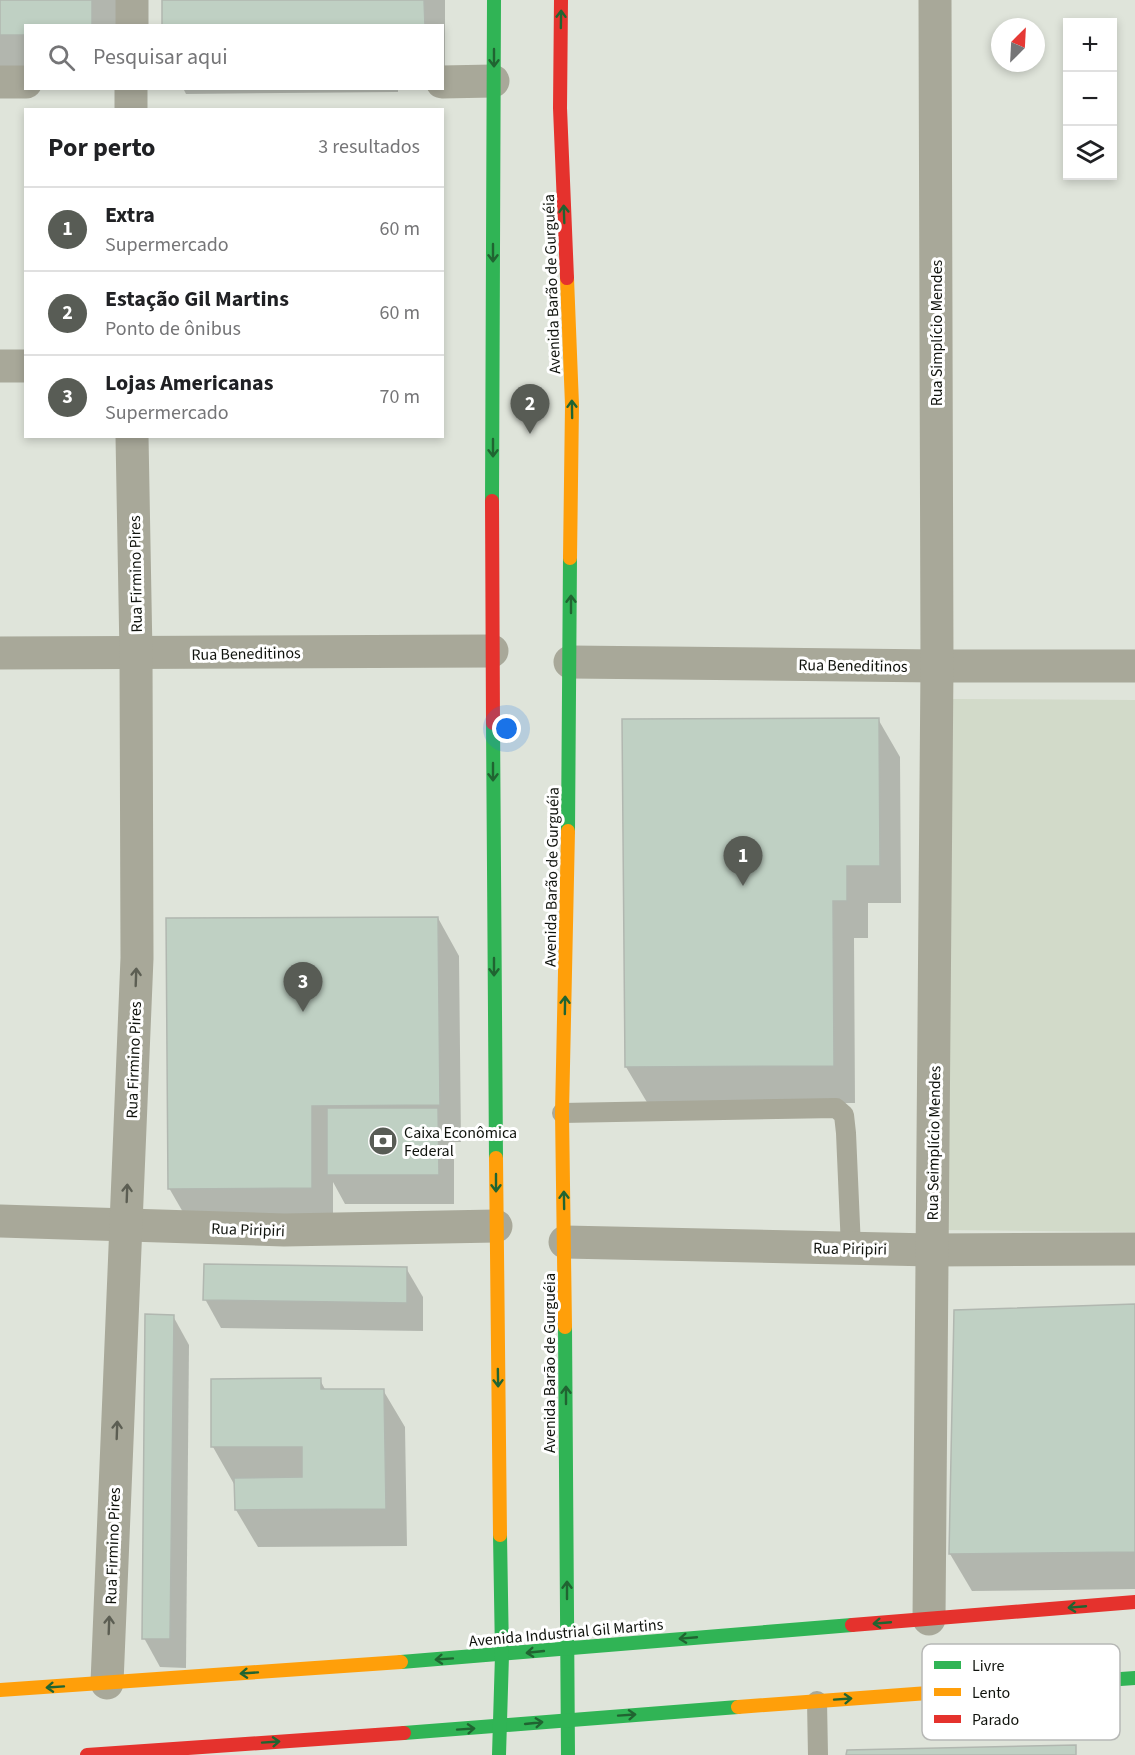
<!DOCTYPE html>
<html lang="pt">
<head>
<meta charset="utf-8">
<style>
	:root { --surface:#fff; --page:#f6f6f6; --text:#202124; --muted:#757577; --line:#e0e0e0; --accent:#585c55 }
	body { margin:0; font-family:"Source Sans 3",sans-serif; background:var(--page); color:var(--text) }
	.controls { position:absolute; right:18px; top:18px; display:grid; overflow:hidden; border-radius:0px; box-shadow:0 3px 9px #0003 }
	.controls button { width:54px; height:54px; display:grid; place-items:center; padding:0; border:0; border-bottom:2px solid var(--line); background:var(--surface); color:var(--text); font:30px sans-serif }
	.compass { position:absolute; left:991px; top:18px; width:54px; height:54px; border-radius:50%; background:var(--surface); box-shadow:0 3px 9px #0003; rotate:24deg }
	.you { position:absolute; left:507px; top:729px; width:21px; height:21px; margin:-15px; border:4px solid #fff; border-radius:50%; background:#1a73e8; box-shadow:0 0 0 9px #1a73e833 }
	.badge { display:grid; place-items:center; width:39px; height:39px; border-radius:50%; background:var(--accent); color:#fff; font-size:20px; font-weight:700 }
	.pin { position:absolute; translate:-50% -50px; filter:drop-shadow(0 2px 3px #0008) }
	.pin::after { content:''; position:absolute; top:32px; width:21px; height:18px; background:inherit; clip-path:polygon(0 0,100% 0,50% 100%) }
	.list { margin:0; padding:0; list-style:none }
	h2 { display:flex; justify-content:space-between; align-items:center; height:78px; margin:0; padding:0 24px; font-size:26px }
	h2 small { font-size:20px; font-weight:400; color:var(--muted) }
	.list li { display:grid; grid-template-columns:39px 1fr auto; gap:18px; align-items:center; box-sizing:border-box; height:84px; padding:0 24px; border-top:2px solid var(--line) }
	.list b { display:block; font-size:22px; white-space:nowrap }
	.list p { margin:0; font-size:20px; white-space:nowrap; color:var(--muted) }
	.list em { font-size:20px; font-style:normal; color:var(--muted) }
	.icon { flex:none; width:33px; height:33px; fill:none; stroke:currentColor; stroke-width:2; stroke-linecap:round; stroke-linejoin:round }
	.map { position:relative; flex:none; width:1135px; height:1755px; overflow:hidden }
	.search { position:absolute; background:var(--surface); box-shadow:0 3px 9px #0003; left:24px; top:24px; width:420px; height:66px; display:flex; align-items:center; gap:15px; box-sizing:border-box; padding:0 21px; border-radius:0px; color:var(--muted); font-size:22px }
	.panel { position:absolute; background:var(--surface); box-shadow:0 3px 9px #0003; left:24px; top:108px; width:420px; height:330px; border-radius:0px }
	.map>svg:first-child { display:block }
	.built { fill:#d2dac9 }
	.shadow { fill:#0003 }
	.building { fill:#bfd0c3; stroke:#b1b7b0; stroke-width:1.5 }
	.lines { fill:none; stroke-linecap:round; stroke-linejoin:round }
	.lane { stroke:#a8a899; stroke-width:20 }
	.street { stroke:#a8a899; stroke-width:33 }
	.fast { stroke:#30b455; stroke-width:14 }
	.slow { stroke:#ff9f0a; stroke-width:14 }
	.jam { stroke:#e5322d; stroke-width:14 }
	.oneway { stroke:#206431 }
	.oneway2 { stroke:#5c5e53 }
	.labels { text-anchor:middle; stroke-width:6; stroke-linejoin:round; paint-order:stroke }
	.street-label { font-size:16px; fill:#10130d; stroke:#fff }
	.poi-label { font-size:16px; fill:#10130d; stroke:#fff; text-anchor:start }
	.key { fill:#fff; stroke:#b7b8b6; stroke-width:1.5 }
	.key-label { font-size:16px; fill:#10130d }
</style>
</head>
<body>
<div class="map">
<svg width="1135" height="1755" viewBox="0 0 1135 1755">
	<rect width="100%" height="100%" fill="#dfe4da"/>
	<polygon class="built" points="953,699 1135,700 1135,1232 941,1230"/>
	<g class="shadow">
		<polygon points="0,0 121,0 121,26 26,26 26,86 0,86"/>
		<polygon points="163,0 445,0 445,79 442,79 442,26 164,26"/>
		<polygon points="183,88 398,88 398,92 186,94"/>
		<polygon points="878,719 900,757 901,903 868,903 868,938 854,938 855,1103 648,1104 626,1067"/>
		<polygon points="438,918 459,956 461,1142 454,1142 454,1204 345,1204 333,1182 333,1225 191,1226 169,1188"/>
		<polygon points="406,1268 423,1297 423,1331 221,1328 205,1299"/>
		<polygon points="1135,1306 1135,1589 972,1591 950,1554"/>
		<polygon points="173,1316 189,1345 186,1668 160,1667 144,1638"/>
		<polygon points="320,1380 326,1391 383,1390 405,1427 407,1546 258,1547 236,1510 234,1484 213,1447"/>
	</g>
	<g class="building">
		<polygon points="0,0 92,0 92,26 26,26 26,35 0,35"/>
		<polygon points="162,0 424,0 425,26 162,26"/>
		<polygon points="879,718 880,866 847,866 847,901 833,901 834,1066 625,1067 622,719"/>
		<polygon points="438,917 440,1105 312,1106 312,1188 168,1189 166,918"/>
		<polygon points="327,1108 438,1108 439,1175 327,1175"/>
		<polygon points="204,1264 407,1267 407,1303 203,1300"/>
		<polygon points="1135,1304 1135,1552 949,1554 954,1310"/>
		<polygon points="145,1314 174,1315 170,1639 142,1639"/>
		<polygon points="321,1378 321,1389 384,1389 386,1509 235,1510 234,1478 302,1477 302,1447 211,1447 211,1379"/>
		<polygon points="1076,1745 1076,1755 846,1755 847,1750"/>
	</g>
	<g class="lines">
		<g class="lane">
			<polyline points="562,1113 836,1108 844,1115 846,1133 851,1248"/>
			<polyline points="817,1701 818,1755"/>
		</g>
		<g class="street">
			<polyline points="132,26 132,0"/>
			<polyline points="0,82 26,82"/>
			<polyline points="442,82 493,81"/>
			<polyline points="131,110 131,88"/>
			<polyline points="0,366 26,366"/>
			<polyline points="0,653 492,651"/>
			<polyline points="570,662 937,666 1135,666"/>
			<polyline points="0,1221 284,1230 496,1226"/>
			<polyline points="565,1242 932,1250 1135,1249"/>
			<polyline points="929,1619 937,666 935,0"/>
			<polyline points="107,1683 137,958 136,654 132,436"/>
		</g>
		<g class="fast">
			<polyline points="492,501 494,0"/>
			<polyline points="493,723 496,1158"/>
			<polyline points="568,831 570,558"/>
			<polyline points="565,1327 568,1755"/>
			<polyline points="401,1662 852,1625"/>
			<polyline points="996,1688 1135,1678"/>
			<polyline points="404,1733 738,1707"/>
			<polyline points="499,1755 502,1655 500,1535"/>
		</g>
		<g class="slow">
			<polyline points="567,278 572,405 570,558"/>
			<polyline points="496,1158 500,1535"/>
			<polyline points="565,1327 562,1113 568,831"/>
			<polyline points="0,1690 401,1662"/>
			<polyline points="738,1707 996,1688"/>
		</g>
		<g class="jam">
			<polyline points="561,0 560,108 567,278"/>
			<polyline points="492,501 493,723"/>
			<polyline points="852,1625 1135,1602"/>
			<polyline points="87,1755 404,1733"/>
		</g>
	</g>
	<defs><path id="oneway-shaft" d="M-6 0H5M1.5-3L5.5 0L1.5 3" fill="none" stroke-width="1.6" stroke-linecap="round" stroke-linejoin="round" transform="scale(1.5)"/></defs>
	<g class="oneway">
		<use href="#oneway-shaft" transform="translate(561 19) rotate(-89)"/>
		<use href="#oneway-shaft" transform="translate(494 58) rotate(90)"/>
		<use href="#oneway-shaft" transform="translate(564 214) rotate(-92)"/>
		<use href="#oneway-shaft" transform="translate(493 253) rotate(90)"/>
		<use href="#oneway-shaft" transform="translate(572 409) rotate(-91)"/>
		<use href="#oneway-shaft" transform="translate(493 448) rotate(90)"/>
		<use href="#oneway-shaft" transform="translate(571 604) rotate(-90)"/>
		<use href="#oneway-shaft" transform="translate(493 772) rotate(90)"/>
		<use href="#oneway-shaft" transform="translate(494 967) rotate(90)"/>
		<use href="#oneway-shaft" transform="translate(565 1005) rotate(-89)"/>
		<use href="#oneway-shaft" transform="translate(496 1183) rotate(90)"/>
		<use href="#oneway-shaft" transform="translate(564 1200) rotate(-91)"/>
		<use href="#oneway-shaft" transform="translate(498 1378) rotate(89)"/>
		<use href="#oneway-shaft" transform="translate(566 1395) rotate(-90)"/>
		<use href="#oneway-shaft" transform="translate(567 1590) rotate(-90)"/>
		<use href="#oneway-shaft" transform="translate(1077 1607) rotate(175)"/>
		<use href="#oneway-shaft" transform="translate(882 1623) rotate(175)"/>
		<use href="#oneway-shaft" transform="translate(688 1638) rotate(175)"/>
		<use href="#oneway-shaft" transform="translate(535 1652) rotate(174)"/>
		<use href="#oneway-shaft" transform="translate(444 1659) rotate(176)"/>
		<use href="#oneway-shaft" transform="translate(249 1673) rotate(176)"/>
		<use href="#oneway-shaft" transform="translate(55 1687) rotate(176)"/>
		<use href="#oneway-shaft" transform="translate(843 1699) rotate(-4)"/>
		<use href="#oneway-shaft" transform="translate(627 1715) rotate(-4)"/>
		<use href="#oneway-shaft" transform="translate(534 1723) rotate(-6)"/>
		<use href="#oneway-shaft" transform="translate(466 1729) rotate(-4)"/>
		<use href="#oneway-shaft" transform="translate(271 1742) rotate(-4)"/>
	</g>
	<g class="oneway2">
		<use href="#oneway-shaft" transform="translate(136 977) rotate(-88)"/>
		<use href="#oneway-shaft" transform="translate(127 1193) rotate(-88)"/>
		<use href="#oneway-shaft" transform="translate(117 1430) rotate(-88)"/>
		<use href="#oneway-shaft" transform="translate(109 1625) rotate(-88)"/>
	</g>
	<defs>
		<g id="bank-disc" transform="scale(1.5)"><circle r="9.5" fill="#585c55" stroke="#fff"/><path d="M-6-4H6V4H-6ZM0-2.3a2.3 2.3 0 1 0 0 4.6a2.3 2.3 0 1 0 0-4.6Z" fill="#fff"/></g>
	</defs>
	<g fill-rule="evenodd">
		<use href="#bank-disc" x="383" y="1141"/>
	</g>
	<g class="labels">
		<g class="street-label">
			<text transform="translate(551 284) rotate(-92)" y="6">Avenida Barão de Gurguéia</text>
			<text transform="translate(936 333) rotate(-90)" y="6">Rua Simplício Mendes</text>
			<text transform="translate(135 574) rotate(-91)" y="6">Rua Firmino Pires</text>
			<text transform="translate(246 653) rotate(-1)" y="6">Rua Beneditinos</text>
			<text transform="translate(853 665) rotate(1)" y="6">Rua Beneditinos</text>
			<text transform="translate(551 877) rotate(-89)" y="6">Avenida Barão de Gurguéia</text>
			<text transform="translate(133 1060) rotate(-88)" y="6">Rua Firmino Pires</text>
			<text transform="translate(933 1143) rotate(-89)" y="6">Rua Seimplício Mendes</text>
			<text transform="translate(248 1229) rotate(2)" y="6">Rua Piripiri</text>
			<text transform="translate(850 1248) rotate(1)" y="6">Rua Piripiri</text>
			<text transform="translate(549 1363) rotate(-90)" y="6">Avenida Barão de Gurguéia</text>
			<text transform="translate(112 1546) rotate(-88)" y="6">Rua Firmino Pires</text>
			<text transform="translate(566 1632) rotate(-5)" y="6">Avenida Industrial Gil Martins</text>
		</g>
		<g class="poi-label">
			<text x="404" y="1138">Caixa Econômica<tspan x="404" dy="18">Federal</tspan></text>
		</g>
	</g>
	<rect x="922" y="1644" width="198" height="96" rx="9" class="key"/>
	<rect x="934" y="1661" width="27" height="8" fill="#30b455"/>
	<rect x="934" y="1688" width="27" height="8" fill="#ff9f0a"/>
	<rect x="934" y="1715" width="27" height="8" fill="#e5322d"/>
	<g class="key-label">
		<text x="972" y="1671">Livre</text>
		<text x="972" y="1698">Lento</text>
		<text x="972" y="1725">Parado</text>
	</g>
</svg>
<div class="controls">
<button>+</button>
<button>−</button>
<button><svg class="icon" aria-label="layers" viewBox="0 0 24 24"><path d="M12 4l9 5-9 5-9-5zM3 14l9 5 9-5"/></svg></button>
</div>
<svg class="compass" viewBox="-18 -18 36 36"><path d="M0-13l5 13h-10z" fill="#e53935"/><path d="M0 13l5-13h-10z" fill="#757577"/></svg>
<div class="you"></div>
<div class="pin badge" style="left:743px;top:886px">1</div>
<div class="pin badge" style="left:530px;top:434px">2</div>
<div class="pin badge" style="left:303px;top:1012px">3</div>
<div class="search"><svg class="icon" aria-label="search" viewBox="0 0 24 24"><circle cx="10" cy="10" r="6"/><path d="M15 15l6 6"/></svg>Pesquisar aqui</div>
<section class="panel">
<h2>Por perto<small>3 resultados</small></h2>
<ul class="list">
<li><span class="badge">1</span><div><b>Extra</b><p>Supermercado</p></div><em>60 m</em></li>
<li><span class="badge">2</span><div><b>Estação Gil Martins</b><p>Ponto de ônibus</p></div><em>60 m</em></li>
<li><span class="badge">3</span><div><b>Lojas Americanas</b><p>Supermercado</p></div><em>70 m</em></li>
</ul>
</section>
</div>
</body>
</html>
